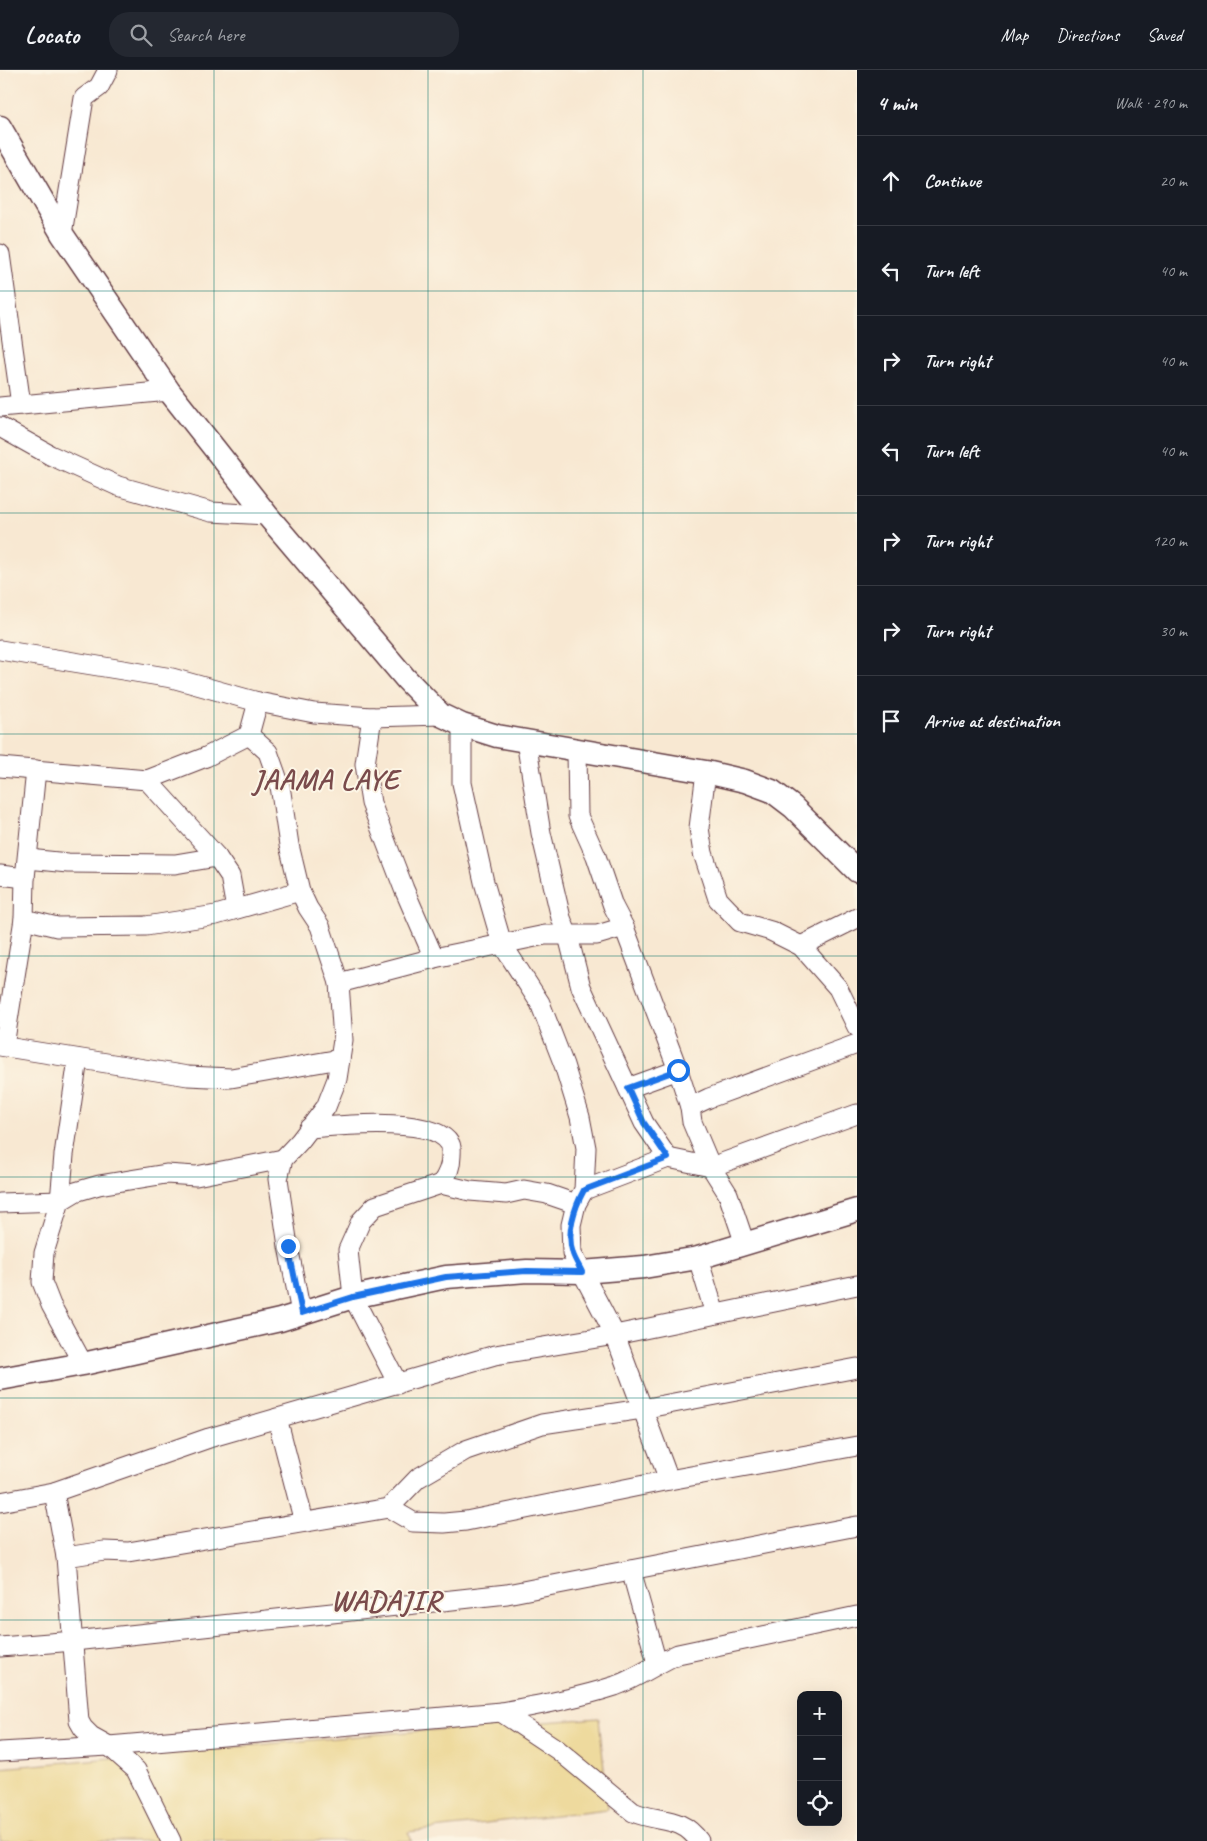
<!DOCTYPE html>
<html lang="en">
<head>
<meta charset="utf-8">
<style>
	:root { --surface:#171b24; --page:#242831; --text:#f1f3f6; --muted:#9ea1a6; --line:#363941 }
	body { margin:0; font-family:Caveat,sans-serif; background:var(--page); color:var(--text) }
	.controls { position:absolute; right:15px; bottom:15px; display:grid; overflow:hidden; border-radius:10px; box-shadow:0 5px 20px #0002 }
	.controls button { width:45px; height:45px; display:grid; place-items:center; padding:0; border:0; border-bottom:1px solid var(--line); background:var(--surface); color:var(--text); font:25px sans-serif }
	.stop { position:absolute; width:15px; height:15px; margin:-11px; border:4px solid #1a73e8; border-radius:50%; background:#fff }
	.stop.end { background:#1a73e8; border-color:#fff; box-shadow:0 1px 5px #0008 }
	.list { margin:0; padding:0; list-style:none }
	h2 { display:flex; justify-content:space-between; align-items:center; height:65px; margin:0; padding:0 20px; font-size:21px }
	h2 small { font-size:16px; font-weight:400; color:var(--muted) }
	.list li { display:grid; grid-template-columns:32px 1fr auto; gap:15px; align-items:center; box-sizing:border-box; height:90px; padding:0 20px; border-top:1px solid var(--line) }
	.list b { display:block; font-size:19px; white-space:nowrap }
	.list em { font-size:16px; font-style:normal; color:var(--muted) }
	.icon { flex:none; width:28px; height:28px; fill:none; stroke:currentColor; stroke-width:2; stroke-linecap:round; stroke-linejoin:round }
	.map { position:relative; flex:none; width:857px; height:1771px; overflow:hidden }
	header { display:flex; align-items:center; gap:30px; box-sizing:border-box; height:70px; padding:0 25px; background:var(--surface); border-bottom:1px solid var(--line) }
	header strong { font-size:24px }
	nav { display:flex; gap:28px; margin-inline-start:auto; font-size:18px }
	.search { width:350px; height:45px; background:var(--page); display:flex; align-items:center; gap:12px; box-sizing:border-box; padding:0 18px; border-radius:20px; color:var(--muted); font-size:19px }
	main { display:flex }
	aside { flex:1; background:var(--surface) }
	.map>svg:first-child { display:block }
	.sand { fill:#eeda9e; stroke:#9c7c64 }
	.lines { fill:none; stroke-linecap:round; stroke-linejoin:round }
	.minor-casing { stroke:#643d44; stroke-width:21 }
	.tertiary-casing { stroke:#643d44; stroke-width:25 }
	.minor { stroke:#fff; stroke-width:19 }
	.tertiary { stroke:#fff; stroke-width:22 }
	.route { stroke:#1a73e8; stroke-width:6 }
	.grid { fill:none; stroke:#0f766e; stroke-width:1; stroke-opacity:0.55 }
	.labels { text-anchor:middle; stroke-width:4; stroke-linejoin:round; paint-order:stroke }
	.district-label { font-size:29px; font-weight:bold; letter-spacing:1px; fill:#7a4b4c; stroke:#fcf5e5 }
</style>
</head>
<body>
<header>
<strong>Locato</strong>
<div class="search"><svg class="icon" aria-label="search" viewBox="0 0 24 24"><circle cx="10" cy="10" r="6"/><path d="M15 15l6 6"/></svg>Search here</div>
<nav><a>Map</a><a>Directions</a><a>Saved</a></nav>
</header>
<main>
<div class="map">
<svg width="857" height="1771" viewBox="0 0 857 1771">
	<rect width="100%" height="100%" fill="#fcf5e5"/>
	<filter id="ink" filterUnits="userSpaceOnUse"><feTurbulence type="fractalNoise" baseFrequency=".02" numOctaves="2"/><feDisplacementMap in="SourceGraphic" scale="10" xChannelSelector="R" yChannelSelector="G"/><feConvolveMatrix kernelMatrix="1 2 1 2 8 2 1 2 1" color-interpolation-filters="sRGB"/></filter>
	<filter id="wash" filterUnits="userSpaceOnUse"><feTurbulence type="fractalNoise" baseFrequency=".0096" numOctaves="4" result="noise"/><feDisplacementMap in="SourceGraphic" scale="20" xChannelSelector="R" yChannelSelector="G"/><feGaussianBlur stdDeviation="1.12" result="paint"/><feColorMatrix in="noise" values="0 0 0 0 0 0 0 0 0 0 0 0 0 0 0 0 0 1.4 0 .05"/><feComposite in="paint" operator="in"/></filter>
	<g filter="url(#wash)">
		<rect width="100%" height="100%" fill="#f8e8d2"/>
		<polygon class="sand" points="599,1648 608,1739 408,1762 412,1771 0,1771 0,1698 380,1664"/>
	</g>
	<g filter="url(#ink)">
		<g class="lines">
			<g class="minor-casing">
				<g id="minor">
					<polyline points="62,164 84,28 99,17 108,0"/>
					<polyline points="0,184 21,335"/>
					<polyline points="0,337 169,321"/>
					<polyline points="0,357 50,385 118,416 211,442 267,445"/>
					<polyline points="0,580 172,608 258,632 314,643 372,647 441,645"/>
					<polyline points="372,647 365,694 371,733 404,819 434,888"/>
					<polyline points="462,655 462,713 484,812 502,874 540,933 564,995 580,1047 586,1078 584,1120 576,1134 571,1155 572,1183 615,1265 669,1410"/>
					<polyline points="249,665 268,682 280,716 289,775 300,821 308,838 320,856 339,913 343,970 337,1009 326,1037 300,1071 283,1089 278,1109 288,1176 301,1243"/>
					<polyline points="526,671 541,763 561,848 568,866 581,917 644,1053 668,1088"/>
					<polyline points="577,680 578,746 596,786 613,836 624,857 678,1000 690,1037 692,1052 711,1097 728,1124 745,1174"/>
					<polyline points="0,697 147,710 206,687 249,665 258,632"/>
					<polyline points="706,702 699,758 703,783 718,829 740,852 771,861 801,876 838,918 857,957"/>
					<polyline points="147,710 217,787 230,806 236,839"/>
					<polyline points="28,789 68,793 175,794 217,787"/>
					<polyline points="0,805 25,808"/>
					<polyline points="24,849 57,857 146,856 216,845 300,821"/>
					<polyline points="801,876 857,848"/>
					<polyline points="339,913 434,888 502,874 545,865 597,865 624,857"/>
					<polyline points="0,976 188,1006 231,1008 340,989"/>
					<polyline points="4,976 24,849 25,808 36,700"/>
					<polyline points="78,989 64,1085 60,1131 44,1183 42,1212 51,1235 83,1294"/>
					<polyline points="628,1018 678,1000"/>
					<polyline points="690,1037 709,1028 857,974"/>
					<path d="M309,1058C338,1056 434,1045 450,1074C452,1078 451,1082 451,1086C451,1096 447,1106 441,1114"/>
					<polyline points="584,1120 668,1088 711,1097 857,1044"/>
					<polyline points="0,1133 60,1131 75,1122 99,1115 166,1104 196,1106 283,1089"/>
					<polyline points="698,1188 715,1244"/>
					<polyline points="398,1314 353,1227 348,1180 361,1151 375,1136 441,1114 470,1121 506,1124 524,1120 547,1124 576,1134"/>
					<polyline points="277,1348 304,1452"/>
					<polyline points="54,1422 66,1487 79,1651 83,1658 91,1666 109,1676 136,1700 171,1771"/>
					<polyline points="0,1432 54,1422 209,1368 495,1285 615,1265 857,1215"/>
					<polyline points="389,1438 413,1452 444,1453 466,1451 669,1410 857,1376"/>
					<polyline points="66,1487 104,1481 128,1482 389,1438 418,1408 466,1380 542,1354 642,1339 857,1298"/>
					<polyline points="631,1500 657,1593"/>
					<polyline points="0,1577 74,1571 507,1524 857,1456"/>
					<path d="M501,1642L558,1680L633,1742C658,1753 681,1745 699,1771"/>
					<path d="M0,1682L109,1676L501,1642C539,1635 578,1628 615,1616C637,1608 656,1594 678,1584L857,1546"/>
				</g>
			</g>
			<g class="tertiary-casing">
				<g id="tertiary">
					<polyline points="0,57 62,164 169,321 267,445 406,609 441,645 462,655 497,666 706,702 745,711 772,721 793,737 857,801"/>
					<polyline points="0,1309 83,1294 280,1250 353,1227 446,1207 527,1201 582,1202 644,1197 698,1188 857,1140"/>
				</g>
			</g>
			<use href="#minor" class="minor"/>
			<use href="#tertiary" class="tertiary"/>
		</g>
	</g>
	<g class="lines" filter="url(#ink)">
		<path class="route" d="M288,1176L302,1243L353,1227L446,1207L527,1201L582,1202C579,1196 575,1190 573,1184C566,1164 574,1138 584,1120L668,1088L644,1053L628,1018L678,1000"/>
	</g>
	<path class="grid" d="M214,0V1771M428,0V1771M643,0V1771M0,221H857M0,443H857M0,664H857M0,886H857M0,1107H857M0,1328H857M0,1550H857"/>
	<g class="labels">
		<g class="district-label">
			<text x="326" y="719">JAAMA LAYE</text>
			<text x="386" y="1540">WADAJIR</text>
		</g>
	</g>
</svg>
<div class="controls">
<button>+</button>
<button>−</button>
<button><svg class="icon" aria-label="locate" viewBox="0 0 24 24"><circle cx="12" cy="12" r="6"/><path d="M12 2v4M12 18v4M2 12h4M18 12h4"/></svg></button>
</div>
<div class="stop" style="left:678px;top:1000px"></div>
<div class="stop end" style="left:288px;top:1176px"></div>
</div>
<aside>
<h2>4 min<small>Walk · 290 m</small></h2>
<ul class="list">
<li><svg class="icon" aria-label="ahead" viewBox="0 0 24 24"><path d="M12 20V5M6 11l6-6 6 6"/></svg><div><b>Continue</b></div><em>20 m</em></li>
<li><svg class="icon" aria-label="left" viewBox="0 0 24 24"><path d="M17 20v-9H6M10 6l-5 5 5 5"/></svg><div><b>Turn left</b></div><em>40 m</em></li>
<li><svg class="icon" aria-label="right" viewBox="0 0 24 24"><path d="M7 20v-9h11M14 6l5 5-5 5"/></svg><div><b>Turn right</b></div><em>40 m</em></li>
<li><svg class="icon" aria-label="left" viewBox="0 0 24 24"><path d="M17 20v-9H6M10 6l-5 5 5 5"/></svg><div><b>Turn left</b></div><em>40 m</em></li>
<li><svg class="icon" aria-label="right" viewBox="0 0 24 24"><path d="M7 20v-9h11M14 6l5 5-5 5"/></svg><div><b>Turn right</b></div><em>120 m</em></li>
<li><svg class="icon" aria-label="right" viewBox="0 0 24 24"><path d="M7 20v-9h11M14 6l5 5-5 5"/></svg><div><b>Turn right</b></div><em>30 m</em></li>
<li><svg class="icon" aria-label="arrive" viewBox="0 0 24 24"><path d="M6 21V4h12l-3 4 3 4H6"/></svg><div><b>Arrive at destination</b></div></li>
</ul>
</aside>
</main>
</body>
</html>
